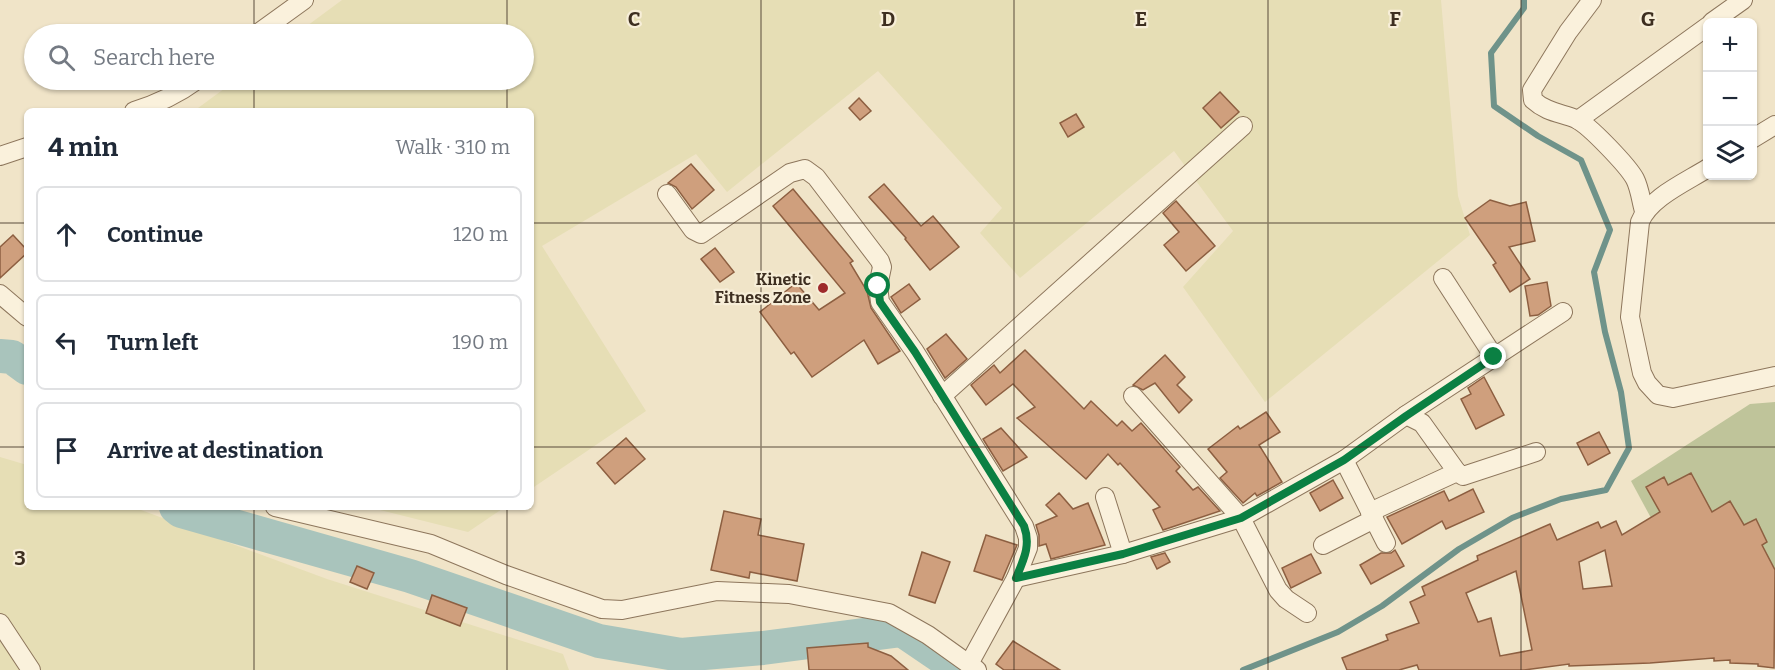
<!DOCTYPE html>
<html lang="en">
<head>
<meta charset="utf-8">
<style>
	:root { --surface:#fff; --page:#f6f6f7; --text:#1f2937; --muted:#747a83; --line:#e0e1e3 }
	body { margin:0; font-family:Bitter,serif; background:var(--page); color:var(--text) }
	.controls { position:absolute; right:18px; top:18px; display:grid; overflow:hidden; border-radius:9px; box-shadow:0 2px 4px #0004 }
	.controls button { width:54px; height:54px; display:grid; place-items:center; padding:0; border:0; border-bottom:2px solid var(--line); background:var(--surface); color:var(--text); font:30px sans-serif }
	.stop { position:absolute; width:18px; height:18px; margin:-14px; border:4px solid #0b8043; border-radius:50%; background:#fff }
	.stop.end { background:#0b8043; border-color:#fff; box-shadow:0 2px 6px #0008 }
	.list { margin:0; padding:0; list-style:none }
	h2 { display:flex; justify-content:space-between; align-items:center; height:78px; margin:0; padding:0 24px; font-size:26px }
	h2 small { font-size:20px; font-weight:400; color:var(--muted) }
	.list li { display:grid; grid-template-columns:39px 1fr auto; gap:18px; align-items:center; box-sizing:border-box; height:96px; margin:0 12px 12px; padding:0 12px; border:2px solid var(--line); border-radius:9px }
	.list b { display:block; font-size:22px; white-space:nowrap }
	.list em { font-size:20px; font-style:normal; color:var(--muted) }
	.icon { flex:none; width:33px; height:33px; fill:none; stroke:currentColor; stroke-width:2; stroke-linecap:round; stroke-linejoin:round }
	.map { position:relative; flex:none; width:1775px; height:670px; overflow:hidden }
	.search { position:absolute; background:var(--surface); box-shadow:0 2px 4px #0004; left:24px; top:24px; width:510px; height:66px; display:flex; align-items:center; gap:15px; box-sizing:border-box; padding:0 21px; border-radius:33px; color:var(--muted); font-size:22px }
	.panel { position:absolute; background:var(--surface); box-shadow:0 2px 4px #0004; left:24px; top:108px; width:510px; height:402px; border-radius:9px }
	.map>svg:first-child { display:block }
	.farmland { fill:#e6deb5 }
	.cemetery { fill:#bfc49a }
	.lines { fill:none; stroke-linecap:round; stroke-linejoin:round }
	.stream { stroke:#6f938a; stroke-width:6 }
	.river { stroke:#a9c4bc; stroke-width:34 }
	.building { fill:#cf9f7d; stroke:#8d5f41; stroke-width:1.5; fill-rule:evenodd }
	.street-casing { stroke:#8d765c; stroke-width:20 }
	.street { stroke:#faf1dc; stroke-width:18 }
	.route { stroke:#0b8043; stroke-width:8 }
	.grid { fill:none; stroke:#3d2e20; stroke-width:1.5; stroke-opacity:0.55 }
	.poi-dot { fill:#9e2a2b; stroke:#f7eed8; stroke-width:2 }
	.labels { text-anchor:middle; stroke-width:4.5; stroke-linejoin:round; paint-order:stroke }
	.poi-label { font-size:16px; font-weight:bold; fill:#3d2e20; stroke:#f7eed8; text-anchor:end }
	.grid-label { font-size:20px; text-anchor:middle; font-weight:bold; fill:#3d2e20; stroke:#f7eed8; stroke-width:4.5; stroke-linejoin:round; paint-order:stroke }
</style>
</head>
<body>
<div class="map">
<svg width="1775" height="670" viewBox="0 0 1775 670">
	<rect width="100%" height="100%" fill="#f0e4c8"/>
	<g class="farmland">
		<polygon points="342,0 1441,0 1458,196 1470,235 1265,402 1183,287 1233,231 1174,151 1020,278 980,233 1002,208 878,71 727,192 696,154 542,246 646,411 531,489 531,111 194,111 236,80 524,80 524,34 296,34"/>
		<polygon points="0,457 27,465 27,507 133,507 327,579 563,654 569,670 0,670"/>
		<polygon points="368,507 505,507 468,532"/>
	</g>
	<polygon class="cemetery" points="1775,402 1775,649 1703,614 1631,481 1750,404"/>
	<g class="lines">
		<polyline class="stream" points="1243,670 1338,632 1382,606 1459,549 1512,518 1561,499 1606,490 1629,448 1621,392 1605,332 1594,272 1610,230 1581,160 1538,136 1494,106 1491,53 1524,8 1524,0"/>
		<g class="river">
			<polyline points="0,356 12,357 27,368"/>
			<polyline points="176,507 181,511 410,576 599,641 681,655 763,648 902,630 961,670"/>
		</g>
	</g>
	<g class="building">
		<polygon points="1220,92 1239,112 1221,128 1203,108"/>
		<polygon points="859,98 871,111 860,120 849,108"/>
		<polygon points="1076,114 1084,127 1068,137 1060,123"/>
		<polygon points="691,164 714,190 692,209 676,187 668,183"/>
		<polygon points="884,184 921,226 933,216 959,247 930,270 905,239 906,238 869,197"/>
		<polygon points="793,189 853,261 850,263 867,291 871,308 900,351 878,364 864,340 812,377 794,352 791,354 760,312 796,283 819,310 845,293 773,206"/>
		<polygon points="1490,200 1510,206 1526,202 1535,241 1509,247 1530,279 1510,292 1493,265 1496,263 1465,218"/>
		<polygon points="1176,201 1215,246 1186,271 1164,245 1179,232 1163,213"/>
		<polygon points="13,235 27,250 27,253 0,278 0,247"/>
		<polygon points="715,248 734,272 720,282 701,259"/>
		<polygon points="1547,282 1551,306 1538,315 1530,316 1525,286"/>
		<polygon points="909,284 920,299 901,313 891,297"/>
		<polygon points="946,334 967,359 945,378 927,349"/>
		<polygon points="1025,350 1084,409 1091,401 1117,426 1122,421 1132,431 1141,423 1180,467 1176,471 1193,490 1198,487 1220,511 1163,530 1153,510 1160,507 1120,463 1118,465 1108,454 1086,479 1017,418 1035,407 1013,384 986,405 971,385 994,365 1000,373"/>
		<polygon points="1165,355 1185,377 1177,385 1192,400 1179,413 1155,383 1143,390 1133,385"/>
		<polygon points="1484,377 1504,415 1476,429 1461,399 1471,394 1468,388"/>
		<polygon points="1266,412 1280,432 1259,445 1282,482 1257,496 1255,493 1243,503 1220,478 1227,472 1208,449 1238,426 1240,429"/>
		<polygon points="1001,428 1027,457 1003,471 983,439"/>
		<polygon points="1599,432 1610,453 1588,465 1577,443"/>
		<polygon points="626,438 645,459 615,484 597,463"/>
		<path d="M1691,473L1712,512L1730,501L1744,525L1756,519L1767,542L1762,545L1775,570L1774,668L1758,666V664L1730,663V660L1714,661V658L1650,663L1569,666V664L1524,670H1419L1417,665L1399,670H1347L1342,658L1388,640L1386,635L1419,623L1410,602L1425,595L1422,587L1478,560L1477,556L1550,524L1557,540L1598,522L1601,528L1616,521L1622,535L1660,512L1646,487L1664,477L1668,485ZM1605,550L1612,586L1583,589L1579,562ZM1516,571L1532,650L1500,656L1491,618L1478,622L1466,593Z"/>
		<polygon points="1333,480 1343,498 1320,511 1310,493"/>
		<polygon points="1473,489 1484,512 1446,529 1442,521 1402,544 1387,517 1444,491 1449,501"/>
		<polygon points="1059,493 1073,509 1088,503 1105,545 1051,559 1046,544 1039,546 1039,535 1036,525 1057,516 1046,505"/>
		<polygon points="724,511 761,519 758,535 804,544 797,581 750,572 749,578 711,570"/>
		<polygon points="986,535 1017,545 1002,580 974,571"/>
		<polygon points="1395,550 1404,566 1371,584 1360,565 1381,553 1391,553"/>
		<polygon points="922,552 950,562 935,603 909,595"/>
		<polygon points="1165,553 1170,562 1157,569 1151,557"/>
		<polygon points="1311,554 1321,573 1291,588 1282,568"/>
		<polygon points="357,566 374,573 367,589 350,582"/>
		<polygon points="432,595 467,608 460,626 426,613"/>
		<polygon points="1013,641 1060,670 1004,670 996,664"/>
		<polygon points="868,643 868,647 891,656 908,670 809,670 807,648"/>
	</g>
	<g class="lines">
		<g class="street-casing">
			<g id="street">
				<path d="M1592,0L1568,32L1532,90L1533,100C1546,112 1561,113 1576,119C1589,125 1628,166 1635,179C1640,189 1641,201 1644,211"/>
				<polyline points="1712,22 1743,0"/>
				<polyline points="257,34 304,0"/>
				<path d="M134,111C157,104 178,94 197,80"/>
				<polyline points="1578,120 1708,26"/>
				<polyline points="1752,139 1775,125"/>
				<polyline points="0,156 27,147"/>
				<path d="M1708,168C1686,182 1649,198 1640,222L1630,317L1642,373L1647,383L1658,395L1673,398L1775,376"/>
				<polyline points="667,194 693,230 701,234 790,173 805,169 816,177 880,261 882,267 878,286 880,302 915,352 1024,526 1028,538 1028,548 1016,578 969,664"/>
				<polyline points="1443,278 1494,357"/>
				<polyline points="0,294 27,317"/>
				<polyline points="942,396 1243,126"/>
				<polyline points="1133,396 1241,518 1278,590 1286,599 1307,613"/>
				<polyline points="1344,460 1386,543"/>
				<polyline points="1457,472 1463,476 1536,452"/>
				<polyline points="1105,497 1123,554"/>
				<polyline points="275,507 431,544 506,575 602,609 622,610 717,591 789,594 889,613 928,635 977,670"/>
				<polyline points="1370,512 1457,472 1422,423 1406,415"/>
				<polyline points="1323,545 1374,519"/>
				<polyline points="1016,578 1123,554 1241,518 1344,460 1406,415 1563,312"/>
				<polyline points="0,623 31,670"/>
			</g>
		</g>
		<use href="#street" class="street"/>
	</g>
	<g class="lines">
		<path class="route" d="M878,286L880,302L915,352L1024,526C1031,545 1024,559 1016,578L1123,554L1241,518L1344,460L1406,416L1494,357"/>
	</g>
	<path class="grid" d="M254,0V34M507,0V34M761,0V670M1014,0V670M1268,0V670M1521,0V670M254,80V111M507,80V111M0,223H27M531,223H1775M0,447H27M531,447H1775M254,507V670M507,507V670"/>
	<circle class="poi-dot" cx="823" cy="288" r="6"/>
	<g class="labels">
		<g class="poi-label">
			<text x="811" y="285">Kinetic<tspan x="811" dy="18">Fitness Zone</tspan></text>
		</g>
	</g>
	<g class="grid-label">
		<text x="634" y="26">C</text>
		<text x="888" y="26">D</text>
		<text x="1141" y="26">E</text>
		<text x="1395" y="26">F</text>
		<text x="1648" y="26">G</text>
		<text x="20" y="565">3</text>
	</g>
</svg>
<div class="controls">
<button>+</button>
<button>−</button>
<button><svg class="icon" aria-label="layers" viewBox="0 0 24 24"><path d="M12 4l9 5-9 5-9-5zM3 14l9 5 9-5"/></svg></button>
</div>
<div class="stop" style="left:878px;top:286px"></div>
<div class="stop end" style="left:1494px;top:357px"></div>
<div class="search"><svg class="icon" aria-label="search" viewBox="0 0 24 24"><circle cx="10" cy="10" r="6"/><path d="M15 15l6 6"/></svg>Search here</div>
<section class="panel">
<h2>4 min<small>Walk · 310 m</small></h2>
<ul class="list">
<li><svg class="icon" aria-label="ahead" viewBox="0 0 24 24"><path d="M12 20V5M6 11l6-6 6 6"/></svg><div><b>Continue</b></div><em>120 m</em></li>
<li><svg class="icon" aria-label="left" viewBox="0 0 24 24"><path d="M17 20v-9H6M10 6l-5 5 5 5"/></svg><div><b>Turn left</b></div><em>190 m</em></li>
<li><svg class="icon" aria-label="arrive" viewBox="0 0 24 24"><path d="M6 21V4h12l-3 4 3 4H6"/></svg><div><b>Arrive at destination</b></div></li>
</ul>
</section>
</div>
</body>
</html>
